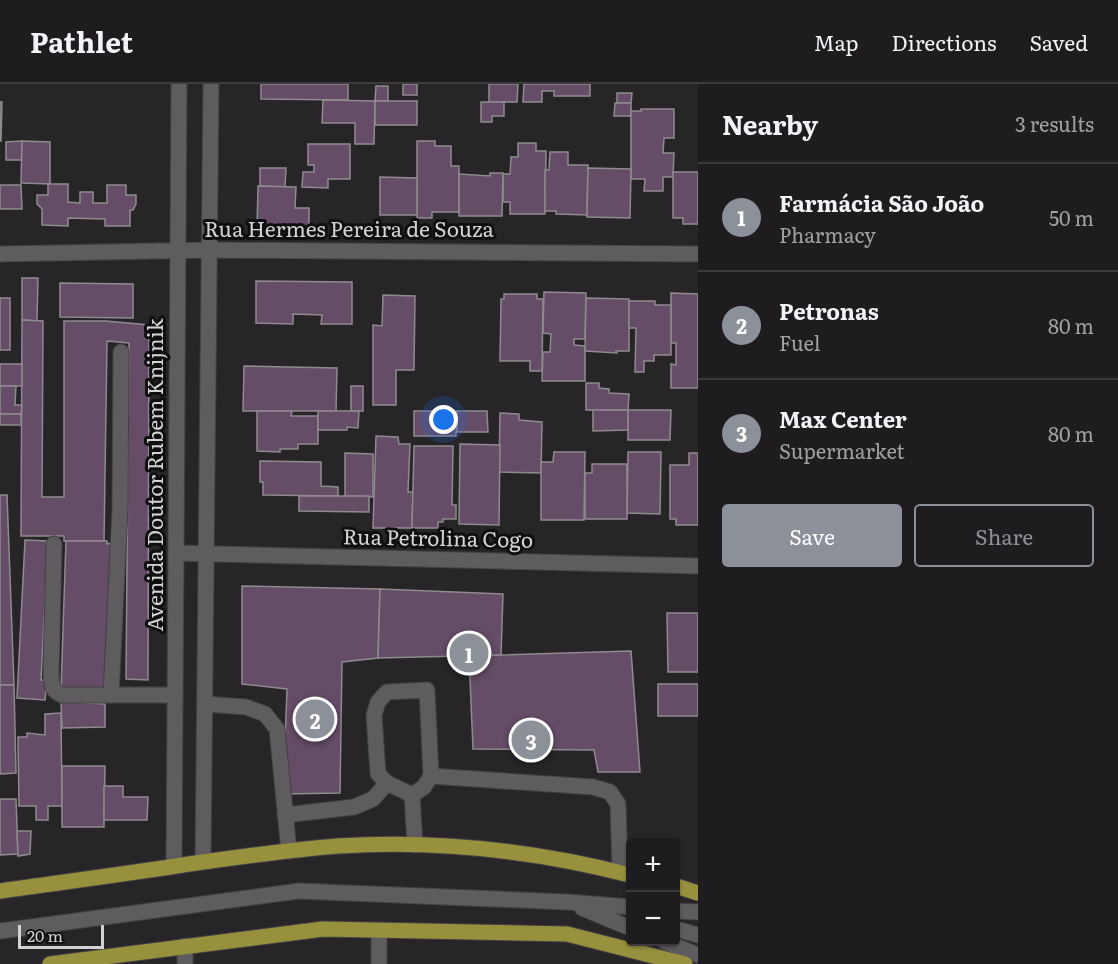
<!DOCTYPE html>
<html lang="en">
<head>
<meta charset="utf-8">
<style>
	:root { --surface:#1e1c1e; --page:#262527; --text:#f1f3f6; --muted:#a1a1a4; --line:#3c3a3c; --accent:#8c9099 }
	body { margin:0; font-family:Literata,serif; background:var(--page); color:var(--text) }
	.controls { position:absolute; right:18px; bottom:18px; display:grid; overflow:hidden; border-radius:6px; box-shadow:0 2px 4px #0004 }
	.controls button { width:54px; height:54px; display:grid; place-items:center; padding:0; border:0; border-bottom:2px solid var(--line); background:var(--surface); color:var(--text); font:30px sans-serif }
	.scale { position:absolute; left:18px; bottom:15px; width:86px; box-sizing:border-box; padding-left:6px; border:3px solid #d4d2d4; border-top:0; font-size:16px; line-height:21px; white-space:nowrap; color:#d4d2d4; -webkit-text-stroke:4px #100f10; paint-order:stroke }
	.you { position:absolute; left:444px; top:336px; width:21px; height:21px; margin:-15px; border:4px solid #fff; border-radius:50%; background:#1a73e8; box-shadow:0 0 0 9px #1a73e833 }
	.badge { display:grid; place-items:center; width:39px; height:39px; border-radius:50%; background:var(--accent); color:#fff; font-size:20px; font-weight:700 }
	.pin { position:absolute; translate:-50% -50%; border:3px solid #fff; box-shadow:0 2px 6px #0006 }
	.list { margin:0; padding:0; list-style:none }
	h2 { display:flex; justify-content:space-between; align-items:center; height:78px; margin:0; padding:0 24px; font-size:26px }
	h2 small { font-size:20px; font-weight:400; color:var(--muted) }
	.list li { display:grid; grid-template-columns:39px 1fr auto; gap:18px; align-items:center; box-sizing:border-box; height:108px; padding:0 24px; border-top:2px solid var(--line) }
	.list b { display:block; font-size:22px; white-space:nowrap }
	.list p { margin:0; font-size:20px; white-space:nowrap; color:var(--muted) }
	.list em { font-size:20px; font-style:normal; color:var(--muted) }
	.actions { display:flex; gap:12px; padding:18px 24px }
	.actions a { flex:1; padding:14px 0; border:2px solid var(--accent); border-radius:6px; text-align:center; font-size:21px; color:var(--accent) }
	.actions .main { background:var(--accent); color:#fff }
	.map { position:relative; flex:none; width:698px; height:880px; overflow:hidden }
	header { display:flex; align-items:center; gap:36px; box-sizing:border-box; height:84px; padding:0 30px; background:var(--surface); border-bottom:2px solid var(--line) }
	header strong { font-size:28px }
	nav { display:flex; gap:33px; margin-inline-start:auto; font-size:21px }
	main { display:flex }
	aside { flex:1; background:var(--surface) }
	.map>svg:first-child { display:block }
	.building { fill:#654c67; stroke:#8e8b8e; stroke-width:1.5 }
	.lines { fill:none; stroke-linecap:round; stroke-linejoin:round }
	.service-casing { stroke:#444144; stroke-width:17 }
	.minor-casing { stroke:#444144; stroke-width:17 }
	.tertiary-casing { stroke:#444144; stroke-width:17 }
	.primary-casing { stroke:#444144; stroke-width:17 }
	.service { stroke:#5f5c5f; stroke-width:15 }
	.minor { stroke:#5f5c5f; stroke-width:15 }
	.tertiary { stroke:#5f5c5f; stroke-width:15 }
	.primary { stroke:#97913d; stroke-width:15 }
	.labels { text-anchor:middle; stroke-width:6; stroke-linejoin:round; paint-order:stroke }
	.street-label { font-size:21px; fill:#d4d2d4; stroke:#100f10 }
</style>
</head>
<body>
<header>
<strong>Pathlet</strong>
<nav><a>Map</a><a>Directions</a><a>Saved</a></nav>
</header>
<main>
<div class="map">
<svg width="698" height="880" viewBox="0 0 698 880">
	<rect width="100%" height="100%" fill="#282528"/>
	<g class="building">
		<polygon points="261,0 348,0 348,16 261,15"/>
		<rect x="403" y="0" width="14" height="11"/>
		<polygon points="489,0 518,0 517,18 489,18"/>
		<polygon points="524,0 590,0 590,12 554,12 554,7 542,7 542,18 523,18"/>
		<polygon points="376,2 388,2 388,17 375,17"/>
		<polygon points="617,9 632,9 631,19 617,19"/>
		<polygon points="323,16 375,17 374,60 355,60 355,39 322,39"/>
		<rect x="375" y="17" width="42" height="24"/>
		<polygon points="0,18 2,18 1,57 0,57"/>
		<polygon points="481,18 504,18 504,32 492,32 492,38 481,38"/>
		<polygon points="615,19 631,19 631,32 614,32"/>
		<polygon points="641,25 674,25 674,54 664,54 663,69 674,69 673,93 663,93 663,107 644,107 645,95 631,95 631,27 641,27"/>
		<polygon points="22,57 22,76 6,76 6,58"/>
		<polygon points="22,57 50,58 50,100 21,99"/>
		<polygon points="417,57 435,57 435,62 451,62 451,82 459,82 459,128 432,128 432,134 417,134"/>
		<polygon points="518,59 536,59 536,67 546,67 545,130 510,130 510,118 503,118 503,90 510,90 511,73 518,73"/>
		<polygon points="308,60 350,60 350,95 328,95 328,104 302,103 303,88 314,88 314,81 308,81"/>
		<polygon points="550,68 568,68 568,81 588,81 587,131 556,130 556,127 545,127 545,86 549,86"/>
		<polygon points="260,84 286,84 285,103 260,102"/>
		<polygon points="588,84 631,85 630,134 587,133"/>
		<polygon points="673,88 698,88 698,140 683,140 683,134 673,134"/>
		<polygon points="490,89 503,89 502,132 459,132 459,90 490,92"/>
		<polygon points="380,93 417,94 417,131 380,131"/>
		<polygon points="48,100 68,100 68,118 80,119 80,108 93,108 93,119 107,119 107,101 126,101 126,111 136,111 136,120 133,126 130,126 130,142 105,142 105,135 68,134 68,142 42,141 42,125 37,120 37,111 48,111"/>
		<polygon points="0,101 21,101 22,125 0,125"/>
		<polygon points="258,102 296,103 295,124 309,124 309,145 257,145"/>
		<polygon points="22,194 38,194 37,237 22,236"/>
		<polygon points="256,197 352,198 352,240 321,240 322,231 293,230 293,240 256,239"/>
		<polygon points="60,199 133,200 133,234 60,233"/>
		<polygon points="544,208 586,209 585,255 574,255 574,261 585,262 585,297 542,297 543,268 550,268 551,250 543,249"/>
		<polygon points="671,209 698,210 698,304 671,304 671,280 676,281 676,259 671,259"/>
		<polygon points="504,210 537,210 537,215 543,215 542,287 530,287 530,277 500,277 501,215 504,215"/>
		<polygon points="383,211 415,212 414,286 396,286 396,321 373,321 373,241 382,242"/>
		<rect x="0" y="214" width="10" height="52"/>
		<polygon points="586,214 629,215 629,267 616,267 617,269 585,267"/>
		<polygon points="629,217 655,217 655,221 671,221 671,271 654,271 654,277 644,277 644,288 635,288 636,244 629,244"/>
		<polygon points="22,236 43,237 42,413 64,413 64,237 106,237 149,241 148,596 126,595 129,259 107,257 104,457 64,457 64,452 21,452"/>
		<rect x="0" y="280" width="22" height="22"/>
		<polygon points="244,282 337,284 336,327 243,327"/>
		<polygon points="586,299 599,299 599,304 609,305 609,309 629,310 628,326 586,326"/>
		<polygon points="0,302 16,302 15,321 22,321 21,330 0,330"/>
		<rect x="351" y="302" width="12" height="25"/>
		<polygon points="593,326 628,326 628,346 593,347"/>
		<polygon points="628,326 671,326 670,356 628,356"/>
		<polygon points="257,327 292,327 291,332 318,332 318,360 298,360 298,365 280,365 280,368 257,367"/>
		<polygon points="318,327 359,327 358,344 347,343 347,346 318,346"/>
		<polygon points="414,327 457,327 456,352 414,352"/>
		<polygon points="457,327 487,327 488,348 457,348"/>
		<polygon points="500,329 519,330 519,336 542,338 541,389 499,388"/>
		<rect x="0" y="330" width="21" height="11"/>
		<polygon points="376,352 398,353 399,360 410,360 408,408 413,408 412,444 373,444"/>
		<polygon points="460,360 500,361 499,441 459,440"/>
		<polygon points="414,362 453,362 452,421 456,421 456,435 443,435 443,438 438,438 438,444 412,444"/>
		<polygon points="554,368 585,368 584,436 541,436 541,378 553,378"/>
		<polygon points="628,368 661,368 660,430 627,429"/>
		<polygon points="345,369 373,370 373,413 345,412"/>
		<polygon points="689,369 698,369 698,441 676,441 676,435 670,435 670,381 689,381"/>
		<polygon points="260,377 321,378 321,402 338,403 338,412 263,411 263,398 260,398"/>
		<polygon points="592,380 627,380 627,435 585,435 585,389 592,389"/>
		<polygon points="0,411 7,411 14,601 0,601"/>
		<polygon points="299,412 369,412 369,428 299,427"/>
		<polygon points="25,456 48,457 41,596 47,596 45,616 17,614"/>
		<polygon points="66,457 107,457 107,460 111,459 106,608 61,606"/>
		<polygon points="242,502 380,505 378,574 342,578 340,709 283,710 287,605 242,600"/>
		<polygon points="380,505 503,510 501,571 378,574"/>
		<polygon points="667,529 698,529 698,588 668,588"/>
		<polygon points="631,567 640,688 598,688 594,666 473,665 469,572"/>
		<rect x="658" y="600" width="40" height="32"/>
		<polygon points="0,601 14,601 16,689 0,690"/>
		<polygon points="61,617 105,620 105,643 62,644"/>
		<polygon points="61,629 62,722 48,722 48,736 36,736 36,722 19,722 18,653 27,653 27,649 45,651 45,630"/>
		<polygon points="62,682 105,682 104,743 62,743"/>
		<polygon points="104,702 123,702 123,713 148,713 147,736 104,736"/>
		<polygon points="0,715 16,715 18,770 0,771"/>
		<polygon points="17,747 31,747 30,770 18,772"/>
	</g>
	<g class="lines">
		<g class="service-casing">
			<g id="service">
				<path d="M54,460L51,591C52,602 52,607 62,611H175"/>
				<polygon points="427,606 431,692 424,703 412,711 387,699 378,690 374,631 378,618 387,608"/>
				<polyline points="111,611 120,425 121,268"/>
				<polyline points="205,620 246,623 265,630 277,645 289,767"/>
				<polyline points="431,692 593,703 610,708 618,720 620,788"/>
				<polyline points="412,711 415,761"/>
				<polyline points="285,731 354,723 373,715 387,699"/>
				<polyline points="582,824 630,844"/>
				<polyline points="676,827 698,828"/>
				<polyline points="676,845 698,851"/>
				<polyline points="0,847 299,807 568,818 630,823"/>
				<polyline points="665,858 698,871"/>
				<polyline points="185,880 185,862"/>
			</g>
		</g>
		<g class="minor-casing">
			<g id="minor">
				<polyline points="0,170 210,166 698,170"/>
				<polyline points="176,469 698,482"/>
				<polyline points="379,846 379,880"/>
			</g>
		</g>
		<g class="tertiary-casing">
			<g id="tertiary">
				<polyline points="203,778 211,0"/>
				<polyline points="174,782 179,0"/>
			</g>
		</g>
		<g class="primary-casing">
			<g id="primary">
				<polyline points="676,802 698,809"/>
				<path d="M0,807C63,798 126,790 189,780C238,773 288,766 338,762C435,756 536,767 630,791"/>
				<polyline points="50,880 323,845 567,850 685,880"/>
			</g>
		</g>
		<use href="#service" class="service"/>
		<use href="#minor" class="minor"/>
		<use href="#tertiary" class="tertiary"/>
		<use href="#primary" class="primary"/>
	</g>
	<g class="labels">
		<g class="street-label">
			<text x="349" y="153">Rua Hermes Pereira de Souza</text>
			<text transform="translate(156 391) rotate(-90)" y="7">Avenida Doutor Rubem Knijnik</text>
			<text transform="translate(438 455) rotate(1)" y="7">Rua Petrolina Cogo</text>
		</g>
	</g>
</svg>
<div class="controls">
<button>+</button>
<button>−</button>
</div>
<div class="scale">20 m</div>
<div class="you"></div>
<div class="pin badge" style="left:469px;top:569px">1</div>
<div class="pin badge" style="left:315px;top:635px">2</div>
<div class="pin badge" style="left:531px;top:656px">3</div>
</div>
<aside>
<h2>Nearby<small>3 results</small></h2>
<ul class="list">
<li><span class="badge">1</span><div><b>Farmácia São João</b><p>Pharmacy</p></div><em>50 m</em></li>
<li><span class="badge">2</span><div><b>Petronas</b><p>Fuel</p></div><em>80 m</em></li>
<li><span class="badge">3</span><div><b>Max Center</b><p>Supermarket</p></div><em>80 m</em></li>
</ul>
<div class="actions"><a class="main">Save</a><a>Share</a></div>
</aside>
</main>
</body>
</html>
